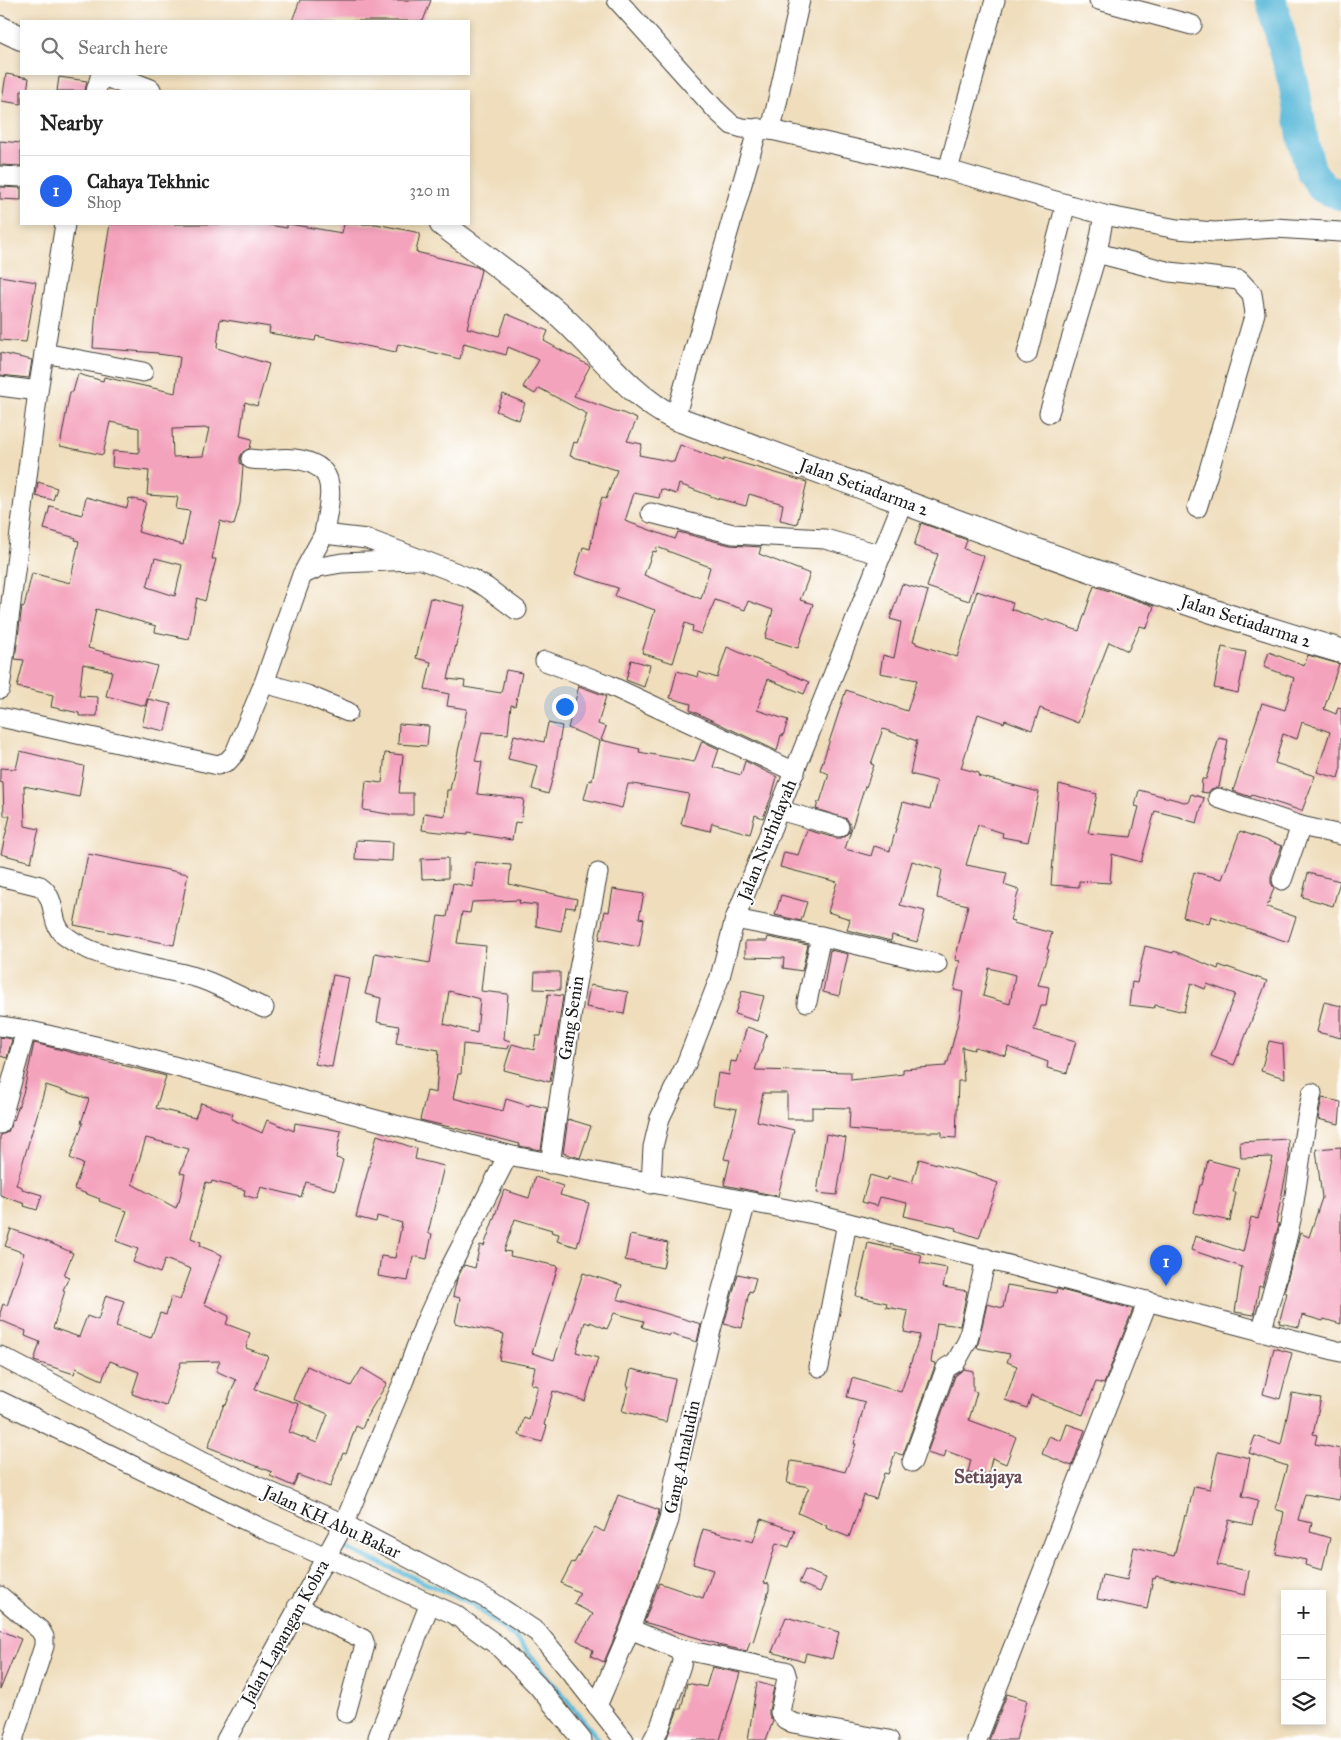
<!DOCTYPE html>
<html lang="en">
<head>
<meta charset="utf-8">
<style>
	:root { --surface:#fff; --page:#f2f2f2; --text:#222; --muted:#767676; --line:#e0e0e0; --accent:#2563eb }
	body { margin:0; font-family:"IM FELL Great Primer",serif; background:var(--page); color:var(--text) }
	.controls { position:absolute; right:15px; bottom:15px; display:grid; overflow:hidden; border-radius:0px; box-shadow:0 2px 8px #0003 }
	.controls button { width:45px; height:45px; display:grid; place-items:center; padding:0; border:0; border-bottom:1px solid var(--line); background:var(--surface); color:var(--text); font:25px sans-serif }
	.you { position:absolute; left:564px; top:706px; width:18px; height:18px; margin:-12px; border:4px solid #fff; border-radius:50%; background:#1a73e8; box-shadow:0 0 0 8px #1a73e833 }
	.badge { display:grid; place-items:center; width:32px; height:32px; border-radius:50%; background:var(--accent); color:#fff; font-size:16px; font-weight:700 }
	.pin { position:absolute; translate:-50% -41px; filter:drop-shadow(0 1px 2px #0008) }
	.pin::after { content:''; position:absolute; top:26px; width:18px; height:15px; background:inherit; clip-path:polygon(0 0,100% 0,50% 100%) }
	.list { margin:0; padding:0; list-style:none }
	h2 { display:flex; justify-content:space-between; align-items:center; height:65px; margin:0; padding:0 20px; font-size:21px }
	h2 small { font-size:16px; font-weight:400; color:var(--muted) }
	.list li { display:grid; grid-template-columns:32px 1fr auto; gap:15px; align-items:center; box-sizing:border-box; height:70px; padding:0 20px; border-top:1px solid var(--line) }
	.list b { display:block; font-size:19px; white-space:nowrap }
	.list p { margin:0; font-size:16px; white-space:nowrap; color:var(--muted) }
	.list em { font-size:16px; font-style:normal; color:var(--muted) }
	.icon { flex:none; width:28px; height:28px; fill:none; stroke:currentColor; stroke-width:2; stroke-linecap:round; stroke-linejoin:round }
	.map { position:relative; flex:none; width:1341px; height:1740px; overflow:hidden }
	.search { position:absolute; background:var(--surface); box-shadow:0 2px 8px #0003; left:20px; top:20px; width:450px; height:55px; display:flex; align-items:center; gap:12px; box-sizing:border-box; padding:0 18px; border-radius:0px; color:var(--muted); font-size:19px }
	.panel { position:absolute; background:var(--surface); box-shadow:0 2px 8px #0003; left:20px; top:90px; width:450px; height:135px; border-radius:0px }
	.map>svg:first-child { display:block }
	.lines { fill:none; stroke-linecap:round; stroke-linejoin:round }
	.stream { stroke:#5bb9d9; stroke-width:5 }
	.river { stroke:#5bb9d9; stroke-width:31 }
	.building { fill:#f4a3bd; fill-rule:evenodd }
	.minor-casing { stroke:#3c3934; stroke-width:21 }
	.major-casing { stroke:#3c3934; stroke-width:26 }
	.minor { stroke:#fff; stroke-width:19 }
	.major { stroke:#fff; stroke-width:24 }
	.labels { text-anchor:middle; stroke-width:4; stroke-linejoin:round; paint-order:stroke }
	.street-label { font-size:18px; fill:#1c1c1c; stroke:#fff }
	.neighbourhood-label { font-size:19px; font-weight:bold; fill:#684b54; stroke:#fff }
</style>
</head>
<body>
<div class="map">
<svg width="1341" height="1740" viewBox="0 0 1341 1740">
	<rect width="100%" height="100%" fill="#fff"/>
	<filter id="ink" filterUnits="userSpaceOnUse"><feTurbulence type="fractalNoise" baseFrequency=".02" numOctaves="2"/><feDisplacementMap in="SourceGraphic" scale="10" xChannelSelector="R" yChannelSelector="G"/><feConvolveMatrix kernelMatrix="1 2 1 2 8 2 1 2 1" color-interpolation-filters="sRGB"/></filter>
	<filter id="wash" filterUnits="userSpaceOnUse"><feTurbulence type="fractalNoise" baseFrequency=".0096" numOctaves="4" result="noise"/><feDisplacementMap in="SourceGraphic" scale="20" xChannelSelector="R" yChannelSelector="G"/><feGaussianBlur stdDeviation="1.12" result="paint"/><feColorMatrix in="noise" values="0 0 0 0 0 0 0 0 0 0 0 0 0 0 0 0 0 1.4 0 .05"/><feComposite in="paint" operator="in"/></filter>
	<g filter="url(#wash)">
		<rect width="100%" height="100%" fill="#efddbb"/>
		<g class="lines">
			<polyline class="stream" points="346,1548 473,1604 520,1642 599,1740"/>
			<polyline class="river" points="1271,0 1294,85 1304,145 1311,171 1323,188 1341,195"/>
		</g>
		<g id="blocks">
			<g class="building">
				<polygon points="300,0 431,0 423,21 292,21"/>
				<polygon points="6,74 29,78 27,91 21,91 21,104 2,101"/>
				<polygon points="59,77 87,81 85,91 57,91"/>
				<polygon points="0,141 21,143 21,166 0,165"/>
				<polygon points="0,187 21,188 21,200 0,199"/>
				<path d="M110,224H263L287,228V224H289L342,233L344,224H376L420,233L416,252L477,267L481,270L467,328L499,336L507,314L548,331L544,341L590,366L574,396L618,412V411L637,419L627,441L642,444L639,455L674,462L680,445L724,461V458L807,482L797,524L780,520L783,504L749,494L746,506L716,498L679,484L676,494L661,489L659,498L634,493L625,521L675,539L678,532L730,545L761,547L759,554L810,574L800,600L813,604L798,648L765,638L773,610L748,601L745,610L715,600L701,634L692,631L693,626L685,623L673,663L642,653L655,610L615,596L618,588L575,574L583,547L590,549L598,510L602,497L606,499L617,470L570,456L574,442L577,443L587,414L539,388L535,394L523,387L539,360L508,347L506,355L464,343L460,359L398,344L396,352L316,336L315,341L269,333L270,327L220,319L217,348L269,364L257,406L245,402L240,436L252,439L250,448L243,452L240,457V463L243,466L240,503L234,525L220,521L212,559H216L205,601L197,598L189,639L155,632L156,626L96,609L88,648L157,666L145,706L106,696L112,671L83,664L79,696L98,697L97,716H79V713L51,707L53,695L17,687L24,660L15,659L22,606L24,607L32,573L70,583L79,541L75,540L76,538L44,529L50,506L82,515L86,497L127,508L129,498L146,502L138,532L183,545L190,511L176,509L178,497L147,495L149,471L112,467L113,451L139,453V428L110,422L103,455L60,446L70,392H73L78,374L103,381L104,377L175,393L180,357L158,354V353L93,348L96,309ZM209,428L203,456L173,457L172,429ZM657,547L710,567L701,599L644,575L653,551L656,552ZM155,558L182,565L175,596L147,587Z"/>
				<polygon points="0,276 36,282 26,342 0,340"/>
				<polygon points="0,353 32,360 29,378 0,375"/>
				<polygon points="503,394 525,403 519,420 496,411"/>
				<polygon points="38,482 57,488 53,500 36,496"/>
				<polygon points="921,523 967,540 964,549 984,556 969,601 927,587 938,554 914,546"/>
				<path d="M902,584L928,591L913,641L916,642V644L957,657L977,591L1013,603L1011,609L1044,621L1045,619L1079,631L1094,586L1154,606L1147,628L1140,626L1128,651L1109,642L1078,723L1040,708L1032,730L1005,720L1004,723L978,714L961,768L979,773L978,776L1039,792L1028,842L1002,837L1003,833L978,825L966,865L1007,873L1004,885L1019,890L1010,920L1014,921L1013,923L1052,933L1047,949L1049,950L1038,985L1049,987L1046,1006H1041L1034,1030L1076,1041L1067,1073L1047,1068L1048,1062L1008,1047L1006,1056L975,1047L974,1050L962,1047L964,1081H958L956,1138L942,1137V1132H882L849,1129L850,1108L812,1107V1119H787V1093H763L757,1121L794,1130L778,1196L724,1185L730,1160L724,1159L737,1109L713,1105L718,1073L729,1075L731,1061L736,1062L747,1027L767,1034L755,1070L851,1072V1080L903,1074V1069L946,1066V1062H948L959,1018L963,992L954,990L960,961L955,960L968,905L937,898L942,870L912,861L900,905L925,911L917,942L892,935L891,941L847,930L850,919L828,912L837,882L780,867L784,852L798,855L807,830L836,838H841L846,835L850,831V825L847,819L816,809L818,802H820L829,774L820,770L846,690L907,711L917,680L880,673L883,655L894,658L901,622L890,619ZM883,729L917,741L910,774L937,781L930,809L903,802L890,851L874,846L871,856L845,849L865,786L866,787L874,765L871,764ZM989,968L1015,975L1010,1004L983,996Z"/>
				<polygon points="430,598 465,606 448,679 465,681 464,687 501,693 506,670 522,673 515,706 511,705 508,734 482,732 475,761 482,762 477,794 524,799 521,823 515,822 512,840 467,833 467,835 422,830 424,813 445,816 447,790 450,790 467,709 447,706 449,694 425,689 431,662 416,658"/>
				<polygon points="727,647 809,682 804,694 768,679 757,710 788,720 783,736 781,735 777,751 690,710 691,704 670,698 677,671 698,677 699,672 717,678"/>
				<polygon points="1222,647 1246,652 1238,693 1214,688"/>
				<polygon points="1269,652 1304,666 1308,655 1339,664 1324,709 1336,714 1338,707 1341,708 1341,767 1338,778 1317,772 1330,732 1302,722 1297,739 1283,734 1275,763 1315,776 1302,811 1252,795 1251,797 1233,791 1262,703 1285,710 1294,678 1264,667"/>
				<polygon points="631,660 650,665 644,687 626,680"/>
				<polygon points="579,686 606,696 598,724 606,727 601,740 640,749 639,752 694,762 702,741 719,749 713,767 741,775 745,761 777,777 772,795 763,818 755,815 750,834 712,823 710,831 681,824 689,794 633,784 628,784 622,808 584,799 589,780 592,781 600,741 568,728"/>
				<polygon points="148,699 171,704 165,731 142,726"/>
				<polygon points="548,723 562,726 554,773 548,794 532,789 538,766 508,759 514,735 544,742"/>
				<polygon points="399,724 429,726 427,746 398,744"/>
				<polygon points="1219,738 1228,740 1219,787 1211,789 1208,793 1201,792 1202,779 1206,779"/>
				<polygon points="20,751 45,757 45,758 84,766 79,797 24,786 25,826 39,829 31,862 1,854 10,816 4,816 3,783 0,782 0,768 16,769"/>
				<polygon points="385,753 403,755 399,793 413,793 413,815 394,815 363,810 366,781 382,783"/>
				<polygon points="1059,784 1097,794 1088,833 1131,837 1139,807 1135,806 1139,790 1188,803 1191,794 1204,798 1197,823 1183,819 1183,818 1155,811 1141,862 1112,854 1110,883 1079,881 1079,887 1051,885"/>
				<polygon points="1240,831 1282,846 1271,876 1271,883 1274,888 1267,907 1296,917 1288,942 1211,916 1209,924 1183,917 1194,872 1222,879"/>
				<polygon points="356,840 393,842 392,861 355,859"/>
				<polygon points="88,854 188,874 174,945 74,925"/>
				<polygon points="448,858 448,878 422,879 421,859"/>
				<path d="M475,862L511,865L509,884L577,899L575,908L566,907L561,931L536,926L537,905L519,903L520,900L472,902L470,913L462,912L457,943L486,946L481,991L508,994L504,1039L510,1041L508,1049L463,1044L461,1074H458L453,1098L503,1111L506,1099L529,1106L530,1104L547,1108L541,1150L519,1146L520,1144L497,1138L420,1120L427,1091L436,1093L439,1050L396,1043L399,1026L377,1022L381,998L365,994L369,978H371L375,953L430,963L438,916L447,917L453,883L473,887ZM449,991L480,999L477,1033L444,1024Z"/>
				<polygon points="1308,873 1340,881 1333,906 1302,897"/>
				<polygon points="613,889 644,894 639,918 644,919 639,947 599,939 605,911 609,912"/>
				<polygon points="781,895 807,902 801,921 775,915"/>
				<polygon points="768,937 808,945 802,971 783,968 784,958 745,957 745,941 767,941"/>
				<polygon points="1145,946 1173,953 1174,951 1218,969 1219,965 1227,968 1227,967 1267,981 1234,1065 1211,1056 1235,994 1207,984 1205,989 1191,983 1184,1012 1155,1005 1154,1008 1129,1005 1132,982 1137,983"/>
				<polygon points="830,950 848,954 839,996 823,992"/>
				<polygon points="535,972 560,972 560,990 534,989"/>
				<polygon points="333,975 349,978 332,1067 315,1064"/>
				<polygon points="590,985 628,992 624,1014 586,1007"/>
				<polygon points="742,991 764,996 757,1021 735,1014"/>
				<polygon points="548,994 563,996 550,1082 504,1070 512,1044 534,1050 536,1036 541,1036"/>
				<polygon points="1324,1002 1341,1006 1341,1038 1317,1032"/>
				<polygon points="0,1037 12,1039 7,1058 0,1056"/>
				<polygon points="1269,1041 1283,1044 1285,1078 1261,1071"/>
				<path d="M34,1043L166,1076L156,1108L195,1118L201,1103L233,1114L231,1119L262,1133L267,1120L294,1131L295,1123L341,1131L336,1158L343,1160L335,1190L306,1182L301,1197L261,1187L257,1199L244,1195L245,1190L212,1181L211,1184L206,1182L191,1238L201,1242L200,1246L222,1255L204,1304L229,1316L226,1324L250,1333L246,1348L268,1356L255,1389L299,1404L289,1432L317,1443L328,1414L293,1399L307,1366L351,1386L362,1368L387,1383L367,1416L362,1429L356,1426L346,1454L343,1453L330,1487L298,1475L293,1486L270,1476L272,1472L208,1447L224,1404L226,1405L236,1380L216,1371L220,1361L181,1362L166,1406L132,1394L139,1372L110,1361L102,1380L76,1368L74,1374L34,1361L40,1342L25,1336L26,1331L0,1320V1313L3,1304L7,1306L24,1253L5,1246L11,1229L48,1242L73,1253L64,1275L69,1277L63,1290L65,1291L53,1328L79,1337L87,1316L98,1320L106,1295L124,1301L116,1326L151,1338L160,1313L166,1315L171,1297L180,1300L191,1269L165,1259L160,1273L133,1262L138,1249L116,1241L127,1211L99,1201L100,1199L74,1189L83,1164L70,1158L83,1123H81L89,1099L46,1085L16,1185L22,1187V1189L42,1195L37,1210L24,1206L25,1204L0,1195V1137L1,1135L8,1132L13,1119L14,1120L24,1090ZM146,1138L189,1149L180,1173L185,1174L179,1202H178L176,1208L132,1184Z"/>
				<polygon points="1322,1098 1341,1102 1339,1124 1318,1119"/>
				<polygon points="568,1119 591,1126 580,1158 563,1153"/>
				<polygon points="826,1134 846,1138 837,1195 817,1193"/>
				<polygon points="377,1135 417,1149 415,1159 444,1166 428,1233 432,1234 427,1259 413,1256 408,1281 378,1276 381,1256 395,1258 402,1223 377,1216 376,1222 356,1217"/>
				<polygon points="1288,1139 1289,1159 1276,1223 1279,1224 1262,1287 1259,1286 1254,1315 1235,1312 1242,1267 1191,1250 1195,1236 1243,1252 1251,1217 1258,1219 1273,1157 1241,1158 1240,1142"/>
				<polygon points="1341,1147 1341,1324 1324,1319 1323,1321 1302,1315 1299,1327 1279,1323 1287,1293 1284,1292 1300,1233 1309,1237 1322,1198 1316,1149"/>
				<polygon points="919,1159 984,1177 984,1178 998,1183 979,1238 955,1230 956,1228 904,1216 907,1203 880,1197 877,1206 862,1202 870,1175 887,1180 888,1177 912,1183"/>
				<polygon points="1208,1160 1239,1168 1233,1192 1236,1192 1230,1221 1194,1213 1200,1185 1202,1185"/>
				<polygon points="535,1177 563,1186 560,1195 589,1203 577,1247 557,1241 559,1234 551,1232 552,1230 515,1219 504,1251 511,1252 510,1256 558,1266 532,1353 554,1360 583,1273 622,1285 617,1299 701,1324 697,1342 670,1334 669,1336 642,1327 644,1321 614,1313 607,1329 590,1322 590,1324 585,1322 576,1352 598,1358 585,1401 553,1391 544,1425 547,1426 542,1442 519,1435 524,1418 529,1420 538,1386 531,1384 535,1367 499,1360 504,1334 455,1323 460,1298 453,1296 457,1279 464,1265 475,1268 480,1245 484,1246 504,1190 529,1198"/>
				<polygon points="630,1235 668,1243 663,1268 625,1260"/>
				<polygon points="868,1243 922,1255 920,1263 947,1268 943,1287 967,1291 960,1326 937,1323 931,1362 936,1363 903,1455 895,1453 888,1474 884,1473 876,1499 864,1495 849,1537 826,1528 827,1526 798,1513 809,1487 787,1483 791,1461 817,1465 845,1472 856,1444 854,1444 865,1402 847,1397 852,1378 901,1392 920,1335 904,1332 908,1311 886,1307 887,1303 856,1296"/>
				<polygon points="738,1274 756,1278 752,1292 749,1291 742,1328 724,1324"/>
				<polygon points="1007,1285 1056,1293 1057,1289 1133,1309 1104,1384 1096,1382 1083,1415 1031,1396 1027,1408 1005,1400 1017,1366 1007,1362 1010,1354 977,1348 987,1304 1003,1308"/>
				<polygon points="1274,1348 1292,1353 1280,1399 1263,1394"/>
				<polygon points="631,1369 675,1379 666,1422 622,1411 629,1386 627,1386"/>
				<polygon points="964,1369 973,1371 973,1391 977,1392 969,1420 1016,1437 1006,1464 992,1458 988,1476 968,1472 971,1460 946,1451 944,1458 927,1453 955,1376"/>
				<polygon points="1292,1393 1321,1398 1313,1434 1317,1435 1315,1444 1341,1449 1341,1491 1339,1500 1305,1494 1298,1520 1312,1523 1310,1532 1330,1538 1322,1570 1305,1565 1306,1560 1276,1554 1284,1512 1275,1509 1287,1466 1249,1453 1255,1436 1281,1445"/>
				<polygon points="1067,1424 1085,1430 1072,1466 1042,1454 1049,1436 1061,1441"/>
				<polygon points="1218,1451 1250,1458 1242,1496 1258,1500 1252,1525 1229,1520 1217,1565 1249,1571 1245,1595 1156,1576 1155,1579 1153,1578 1147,1609 1097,1599 1102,1575 1127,1580 1134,1547 1174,1556 1185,1515 1187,1516 1194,1486 1210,1489"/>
				<polygon points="618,1495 659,1510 658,1517 620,1625 604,1662 591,1656 593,1650 577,1640 593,1614 574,1604 580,1593 561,1583 572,1562 574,1563 595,1527 604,1532"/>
				<polygon points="761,1519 795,1531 789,1547 776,1543 764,1583 769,1584 769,1590 753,1642 750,1641 747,1651 717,1645 718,1644 644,1622 659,1583 703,1598 713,1570 693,1564 703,1529 753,1542"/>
				<polygon points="805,1570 826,1578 820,1592 799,1583"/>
				<polygon points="786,1617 839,1632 832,1659 806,1653 804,1662 772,1652"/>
				<polygon points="0,1630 21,1639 0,1690"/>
				<polygon points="712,1667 740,1673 720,1740 666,1740 678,1709 681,1709 687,1683 706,1687"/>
				<polygon points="757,1682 774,1687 769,1710 769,1715 773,1721 766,1740 748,1740"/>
				<polygon points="1007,1694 1027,1700 1016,1740 989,1740"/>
			</g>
		</g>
	</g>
	<g filter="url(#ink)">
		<use href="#blocks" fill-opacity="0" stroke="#3c3934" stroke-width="1"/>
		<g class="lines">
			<g class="minor-casing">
				<g id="minor">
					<polyline points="617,0 716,110 732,125 742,128 771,130 948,170 1104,215 1177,229 1215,232 1275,228 1341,232"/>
					<polyline points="1099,0 1192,25"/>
					<polyline points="96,91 101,74"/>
					<polyline points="771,130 800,0"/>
					<polyline points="948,170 995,0"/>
					<polyline points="0,176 21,177"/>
					<polyline points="1104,215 1097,253 1170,272 1239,280 1252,294 1255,313 1209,470 1197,508"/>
					<polyline points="44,353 143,372"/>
					<polyline points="1027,354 1066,204"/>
					<polyline points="0,386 38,391"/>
					<polyline points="1049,413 1097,253"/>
					<polyline points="675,418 758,128"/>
					<path d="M251,459C265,462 279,457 294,459C343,465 329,498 324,534"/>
					<polyline points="651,513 733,534 825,539 882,555"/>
					<polyline points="302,575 319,567 342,563 413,560"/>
					<polyline points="545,661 609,685 795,772"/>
					<polyline points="264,683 307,695 348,712"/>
					<polyline points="0,689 38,391 65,224"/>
					<polyline points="0,717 218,765 228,761 235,753 264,683 302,575 324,534 367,539 470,578 486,587 517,610"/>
					<polyline points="1218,798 1301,826 1341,835"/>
					<polyline points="779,810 839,827"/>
					<path d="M0,876L40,886C58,899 49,922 64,935C99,963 160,965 201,979C223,987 243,998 264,1008"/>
					<polyline points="1282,880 1301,826"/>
					<polyline points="735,919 821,936 937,964"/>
					<polyline points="807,1002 821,936"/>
					<polyline points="0,1026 26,1030 117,1051 508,1155 818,1215 1341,1352"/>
					<polyline points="0,1124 26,1030"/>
					<polyline points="550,1164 576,984 598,873"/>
					<polyline points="651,1184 653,1147 660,1118 686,1064 720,977 735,919 903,501"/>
					<path d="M1261,1332C1272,1293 1285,1254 1292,1214C1299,1173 1303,1133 1312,1093"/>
					<polyline points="0,1356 202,1462 344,1524 489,1600 537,1632 573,1675 624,1740"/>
					<polyline points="819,1367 847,1223"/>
					<polyline points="0,1401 261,1528 454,1614 497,1645 537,1685 582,1740"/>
					<polyline points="912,1462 946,1368 956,1362 968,1340 986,1258"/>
					<polyline points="0,1596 40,1630 44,1637 44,1646 13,1740"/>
					<polyline points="297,1607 363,1639 365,1645 346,1713"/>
					<polyline points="630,1629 676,1648 785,1671 787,1678 780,1712 785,1719 793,1723 889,1740"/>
					<polyline points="597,1706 630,1629 669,1520 675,1479 712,1326 746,1202"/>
					<polyline points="378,1737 430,1603"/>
					<polyline points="226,1740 344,1524 404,1380 425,1323 450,1268 508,1155"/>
					<path d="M653,1740L660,1727L681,1665C683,1657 682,1653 676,1648"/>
					<polyline points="977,1740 1148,1301"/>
				</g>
			</g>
			<g class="major-casing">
				<g id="major">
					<polyline points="0,28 21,38"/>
					<polyline points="105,74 149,91"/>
					<path d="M442,224C479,252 518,280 554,310C595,345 626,394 675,418C896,498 1115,585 1341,651"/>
				</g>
			</g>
			<use href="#minor" class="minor"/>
			<use href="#major" class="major"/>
		</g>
	</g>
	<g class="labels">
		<g class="street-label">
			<text transform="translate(864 487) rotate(20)" y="6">Jalan Setiadarma 2</text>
			<text transform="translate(1246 621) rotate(18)" y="6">Jalan Setiadarma 2</text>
			<text transform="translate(767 840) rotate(-68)" y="6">Jalan Nurhidayah</text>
			<text transform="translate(571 1018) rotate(-81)" y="6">Gang Senin</text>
			<text transform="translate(682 1457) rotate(-78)" y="6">Gang Amaludin</text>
			<text transform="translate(332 1522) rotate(25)" y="6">Jalan KH Abu Bakar</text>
			<text transform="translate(285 1632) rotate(-61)" y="6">Jalan Lapangan Kobra</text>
		</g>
		<g class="neighbourhood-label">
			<text x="988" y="1483">Setiajaya</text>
		</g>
	</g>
</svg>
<div class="controls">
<button>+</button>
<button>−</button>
<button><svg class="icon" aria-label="layers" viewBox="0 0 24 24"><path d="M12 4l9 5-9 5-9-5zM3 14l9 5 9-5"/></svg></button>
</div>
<div class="you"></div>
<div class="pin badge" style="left:1166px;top:1286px">1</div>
<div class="search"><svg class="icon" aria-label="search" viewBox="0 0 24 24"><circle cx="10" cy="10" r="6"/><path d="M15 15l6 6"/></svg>Search here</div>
<section class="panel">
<h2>Nearby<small></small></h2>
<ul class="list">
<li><span class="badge">1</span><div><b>Cahaya Tekhnic</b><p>Shop</p></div><em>320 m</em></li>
</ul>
</section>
</div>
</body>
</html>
